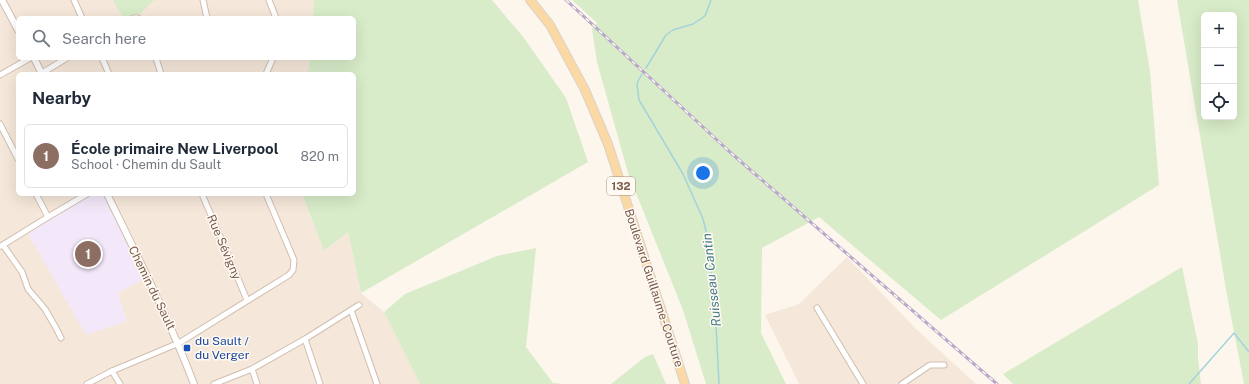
<!DOCTYPE html>
<html lang="en">
<head>
<meta charset="utf-8">
<style>
	:root { --surface:#fff; --page:#f2f2f3; --text:#1f2937; --muted:#747a83; --line:#e0e1e3; --accent:#0f766e }
	body { margin:0; font-family:"Public Sans",sans-serif; background:var(--page); color:var(--text) }
	.controls { position:absolute; right:12px; top:12px; display:grid; overflow:hidden; border-radius:6px; box-shadow:0 4px 16px #0002 }
	.controls button { width:36px; height:36px; display:grid; place-items:center; padding:0; border:0; border-bottom:1px solid var(--line); background:var(--surface); color:var(--text); font:20px sans-serif }
	.you { position:absolute; left:703px; top:173px; width:14px; height:14px; margin:-10px; border:3px solid #fff; border-radius:50%; background:#1a73e8; box-shadow:0 0 0 6px #1a73e833 }
	.badge { display:grid; place-items:center; width:26px; height:26px; border-radius:50%; background:var(--accent); color:#fff; font-size:13px; font-weight:700 }
	.pin { position:absolute; translate:-50% -50%; border:2px solid #fff; box-shadow:0 1px 4px #0006 }
	.list { margin:0; padding:0; list-style:none }
	h2 { display:flex; justify-content:space-between; align-items:center; height:52px; margin:0; padding:0 16px; font-size:17px }
	h2 small { font-size:13px; font-weight:400; color:var(--muted) }
	.list li { display:grid; grid-template-columns:26px 1fr auto; gap:12px; align-items:center; box-sizing:border-box; height:64px; margin:0 8px 8px; padding:0 8px; border:1px solid var(--line); border-radius:6px }
	.list b { display:block; font-size:15px; white-space:nowrap }
	.list p { margin:0; font-size:13px; white-space:nowrap; color:var(--muted) }
	.list em { font-size:13px; font-style:normal; color:var(--muted) }
	.icon { flex:none; width:22px; height:22px; fill:none; stroke:currentColor; stroke-width:2; stroke-linecap:round; stroke-linejoin:round }
	.map { position:relative; flex:none; width:1249px; height:384px; overflow:hidden }
	.search { position:absolute; background:var(--surface); box-shadow:0 4px 16px #0002; left:16px; top:16px; width:340px; height:44px; display:flex; align-items:center; gap:10px; box-sizing:border-box; padding:0 14px; border-radius:6px; color:var(--muted); font-size:15px }
	.panel { position:absolute; background:var(--surface); box-shadow:0 4px 16px #0002; left:16px; top:72px; width:340px; height:124px; border-radius:6px }
	.map>svg:first-child { display:block }
	.residential { fill:#f5e8da }
	.education { fill:#f3e8fa }
	.green { fill:#d8ecc9; fill-rule:evenodd }
	.lines { fill:none; stroke-linecap:round; stroke-linejoin:round }
	.stream { stroke:#a5d3da; stroke-width:1.5 }
	.minor-casing { stroke:#d1beb0; stroke-width:7 }
	.tertiary-casing { stroke:#d1beb0; stroke-width:8 }
	.primary-casing { stroke:#dad1cd; stroke-width:10 }
	.minor { stroke:#fff; stroke-width:5 }
	.tertiary { stroke:#fff; stroke-width:6 }
	.primary { stroke:#fbd9a5; stroke-width:8 }
	.rail-casing { stroke:#b9a8c9; stroke-width:3 }
	.rail { stroke:#fffaf3; stroke-width:1.5; stroke-dasharray:4.5; stroke-linecap:butt }
	.transit-dot { fill:#1a4fb4; stroke:#fffaf3; stroke-width:1.5 }
	.labels { text-anchor:middle; stroke-width:3; stroke-linejoin:round; paint-order:stroke }
	.shield { fill:#fffaf3; stroke:#a28b7f; stroke-width:1 }
	.shield-label { font-size:11px; font-weight:bold; fill:#7a5c4d }
	.street-label { font-size:12px; fill:#7a5c4d; stroke:#fffaf3 }
	.transit-label { font-size:12px; fill:#164399; stroke:#fffaf3; text-anchor:start }
	.water-label { font-size:13px; font-style:italic; fill:#437c86; stroke:#fffaf3 }
</style>
</head>
<body>
<div class="map">
<svg width="1249" height="384" viewBox="0 0 1249 384">
	<rect width="100%" height="100%" fill="#fdf6ec"/>
	<g class="residential">
		<polygon points="0,0 314,0 313,18 18,18 18,58 310,58 309,69 306,74 18,74 18,194 302,194 324,251 348,232 361,293 384,312 420,384 0,384"/>
		<polygon points="847,257 916,329 976,384 799,384 765,315 799,304"/>
	</g>
	<polygon class="education" points="87,194 107,194 148,277 118,293 127,321 86,335 26,230"/>
	<g class="green">
		<polygon points="113,0 154,0 137,17 123,18"/>
		<polygon points="314,0 492,0 524,38 566,98 588,162 361,293 348,232 324,251 302,194 354,194 354,74 306,74 309,69 310,58 354,58 354,18 313,18"/>
		<polygon points="572,0 1138,0 1150,71 1159,185 941,320 819,217 762,248 761,333 786,384 706,384 683,310 628,173 597,62 592,29 597,23"/>
		<path d="M1177,0H1249V384H1244L1227,295ZM1204,15H1234V117H1204Z"/>
		<polygon points="536,248 526,347 553,383 563,384 420,384 384,312 405,294 497,256"/>
		<polygon points="1182,267 1198,344 1198,358 1201,384 1013,384 1003,374"/>
		<polygon points="653,354 666,384 611,384 645,357"/>
	</g>
	<g class="lines">
		<g class="stream">
			<polyline points="646,68 666,35 673,30 693,24 705,16 711,0"/>
			<polyline points="642,74 638,81 637,85 639,100 683,174 703,219 709,243 711,272 715,304 719,384"/>
			<polyline points="1189,384 1234,333 1249,352"/>
		</g>
		<g class="minor-casing">
			<g id="minor">
				<polyline points="74,0 82,18"/>
				<polyline points="203,0 207,18"/>
				<polyline points="269,0 276,18"/>
				<polyline points="133,18 138,18"/>
				<polyline points="102,58 109,74"/>
				<polyline points="156,58 161,74"/>
				<polyline points="42,73 67,58"/>
				<polyline points="266,74 273,58"/>
				<polyline points="0,75 30,58"/>
				<polyline points="0,124 18,159"/>
				<polyline points="36,194 48,217"/>
				<polyline points="202,194 247,300"/>
				<polyline points="3,245 22,272 28,289 45,309 56,328 61,338"/>
				<polyline points="1,246 48,217 87,194"/>
				<polyline points="817,308 863,384"/>
				<polyline points="351,310 377,384"/>
				<polyline points="305,339 320,384"/>
				<polyline points="252,369 257,384"/>
				<polyline points="112,371 120,384"/>
				<polyline points="87,384 112,371 179,343 289,275 293,270 294,260 266,194"/>
				<polyline points="214,384 252,369 305,339 359,305"/>
				<polyline points="902,384 930,365 944,365"/>
			</g>
		</g>
		<g class="tertiary-casing">
			<g id="tertiary">
				<polyline points="2,0 18,30"/>
				<polyline points="34,58 42,74"/>
				<path d="M107,194C138,257 169,319 194,384"/>
			</g>
		</g>
		<g class="primary-casing">
			<polyline id="primary" points="530,0 550,25 585,90 608,144 685,384"/>
		</g>
		<use href="#minor" class="minor"/>
		<use href="#tertiary" class="tertiary"/>
		<use href="#primary" class="primary"/>
		<g class="rail-casing">
			<polyline id="rail" points="566,0 731,153 997,384"/>
		</g>
		<use href="#rail" class="rail"/>
	</g>
	<rect class="transit-dot" x="183" y="344" width="8" height="8" rx="2"/>
	<g class="labels">
		<rect class="shield" x="607" y="177" width="28" height="18" rx="3"/>
		<g class="shield-label">
			<text x="621" y="190">132</text>
		</g>
		<g class="street-label">
			<text transform="translate(224 247) rotate(67)" y="4">Rue Sévigny</text>
			<text transform="translate(152 288) rotate(64)" y="4">Chemin du Sault</text>
			<text transform="translate(654 288) rotate(72)" y="4">Boulevard Guillaume-Couture</text>
		</g>
		<g class="transit-label">
			<text x="195" y="345">du Sault /<tspan x="195" dy="14">du Verger</tspan></text>
		</g>
		<g class="water-label">
			<text transform="translate(711 280) rotate(-96)" y="5">Ruisseau Cantin</text>
		</g>
	</g>
</svg>
<div class="controls">
<button>+</button>
<button>−</button>
<button><svg class="icon" aria-label="locate" viewBox="0 0 24 24"><circle cx="12" cy="12" r="6"/><path d="M12 2v4M12 18v4M2 12h4M18 12h4"/></svg></button>
</div>
<div class="you"></div>
<div class="pin badge" style="left:88px;top:254px;background:#8d6e63">1</div>
<div class="search"><svg class="icon" aria-label="search" viewBox="0 0 24 24"><circle cx="10" cy="10" r="6"/><path d="M15 15l6 6"/></svg>Search here</div>
<section class="panel">
<h2>Nearby<small></small></h2>
<ul class="list">
<li><span class="badge" style="background:#8d6e63">1</span><div><b>École primaire New Liverpool</b><p>School · Chemin du Sault</p></div><em>820 m</em></li>
</ul>
</section>
</div>
</body>
</html>
